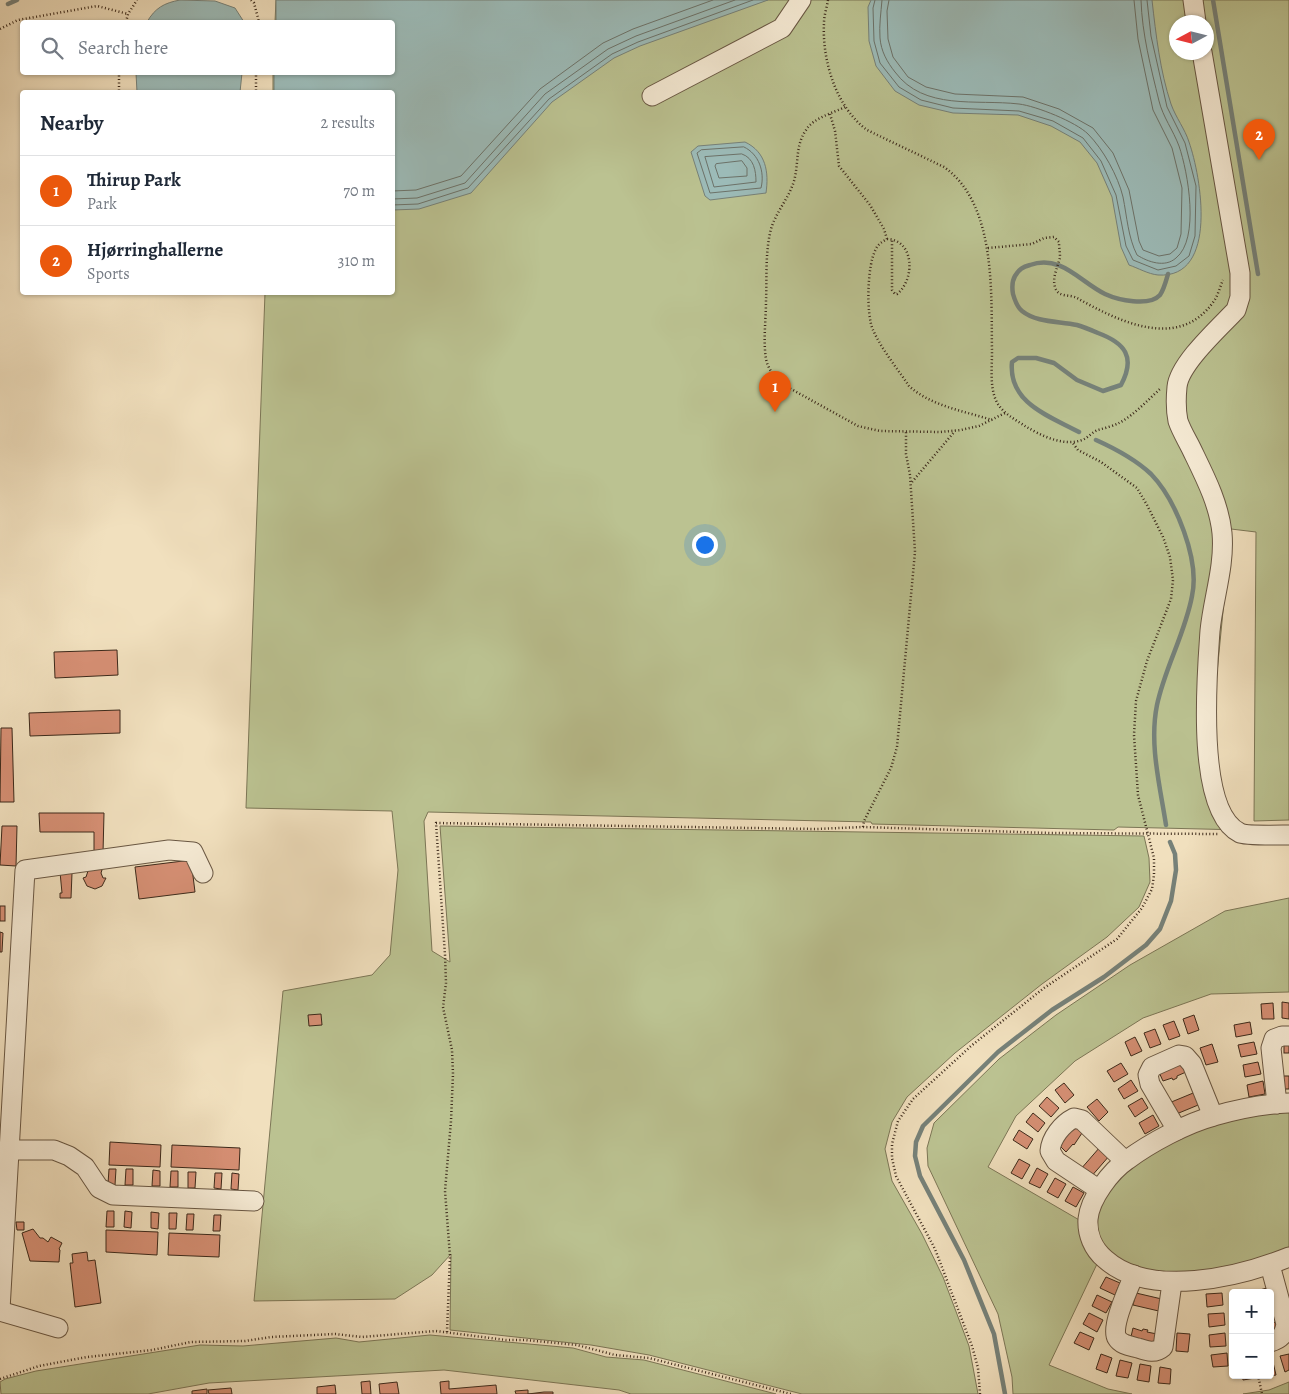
<!DOCTYPE html>
<html lang="en">
<head>
<meta charset="utf-8">
<style>
	:root { --surface:#fff; --page:#f2f2f3; --text:#1f2937; --muted:#747a83; --line:#e0e1e3; --accent:#ea580c }
	body { margin:0; font-family:Alegreya,serif; background:var(--page); color:var(--text) }
	.controls { position:absolute; right:15px; bottom:15px; display:grid; overflow:hidden; border-radius:5px; box-shadow:0 1px 4px #0004 }
	.controls button { width:45px; height:45px; display:grid; place-items:center; padding:0; border:0; border-bottom:1px solid var(--line); background:var(--surface); color:var(--text); font:25px sans-serif }
	.compass { position:absolute; left:1169px; top:15px; width:45px; height:45px; border-radius:50%; background:var(--surface); box-shadow:0 1px 4px #0004; rotate:263deg }
	.you { position:absolute; left:704px; top:544px; width:18px; height:18px; margin:-12px; border:4px solid #fff; border-radius:50%; background:#1a73e8; box-shadow:0 0 0 8px #1a73e833 }
	.badge { display:grid; place-items:center; width:32px; height:32px; border-radius:50%; background:var(--accent); color:#fff; font-size:16px; font-weight:700 }
	.pin { position:absolute; translate:-50% -41px; filter:drop-shadow(0 1px 2px #0008) }
	.pin::after { content:''; position:absolute; top:26px; width:18px; height:15px; background:inherit; clip-path:polygon(0 0,100% 0,50% 100%) }
	.list { margin:0; padding:0; list-style:none }
	h2 { display:flex; justify-content:space-between; align-items:center; height:65px; margin:0; padding:0 20px; font-size:21px }
	h2 small { font-size:16px; font-weight:400; color:var(--muted) }
	.list li { display:grid; grid-template-columns:32px 1fr auto; gap:15px; align-items:center; box-sizing:border-box; height:70px; padding:0 20px; border-top:1px solid var(--line) }
	.list b { display:block; font-size:19px; white-space:nowrap }
	.list p { margin:0; font-size:16px; white-space:nowrap; color:var(--muted) }
	.list em { font-size:16px; font-style:normal; color:var(--muted) }
	.icon { flex:none; width:28px; height:28px; fill:none; stroke:currentColor; stroke-width:2; stroke-linecap:round; stroke-linejoin:round }
	.map { position:relative; flex:none; width:1289px; height:1394px; overflow:hidden }
	.search { position:absolute; background:var(--surface); box-shadow:0 1px 4px #0004; left:20px; top:20px; width:375px; height:55px; display:flex; align-items:center; gap:12px; box-sizing:border-box; padding:0 18px; border-radius:5px; color:var(--muted); font-size:19px }
	.panel { position:absolute; background:var(--surface); box-shadow:0 1px 4px #0004; left:20px; top:90px; width:375px; height:205px; border-radius:5px }
	.map>svg:first-child { display:block }
	.green { fill:#bbc291; stroke:#7c7656; fill-rule:evenodd }
	.water { fill:#9cbbb8; stroke:#768179 }
	.lines { fill:none; stroke-linecap:round; stroke-linejoin:round }
	.shore { stroke:#6c7269; stroke-width:1 }
	.stream { stroke:#768179; stroke-width:4.5 }
	.building { fill:#d79075; stroke:#3c291a }
	.minor-casing { stroke:#695743; stroke-width:21 }
	.path { stroke:#3c291a; stroke-width:2.5; stroke-dasharray:1 2.5; stroke-linecap:butt }
	.minor { stroke:#f6ebd5; stroke-width:19 }
</style>
</head>
<body>
<div class="map">
<svg width="1289" height="1394" viewBox="0 0 1289 1394">
	<rect width="100%" height="100%" fill="#f1e0be"/>
	<filter id="stains"><feTurbulence type="fractalNoise" baseFrequency=".004" numOctaves="4"/><feColorMatrix values="0 0 0 0 .2 0 0 0 0 .09 0 0 0 0 .02 0 0 0 .5 -.17"/></filter>
	<radialGradient id="worn" r=".72"><stop offset=".6" stop-color="#630" stop-opacity="0"/><stop offset="1" stop-color="#630" stop-opacity=".3"/></radialGradient>
	<g class="green">
		<path d="M276,0H1289V820L1254,821L1256,532L1231,529L1214,704V760L1222,799L1244,830L1118,827L1114,830L872,824L871,822L428,812L424,821L432,951L450,962L440,826L1144,836L1149,858L1150,882L1139,907L1107,937L1042,984L955,1053L907,1097L892,1122L885,1149L892,1181L922,1234L943,1277L969,1346L978,1394H802L649,1355L591,1345L450,1330L451,1254L432,1275L395,1299L254,1301L283,991L372,975L390,955L398,870L392,811L246,808L265,293L392,292V92H273V73L392,72V22H275ZM1176,22H1206V52H1176Z"/>
		<polygon points="1289,898 1289,992 1211,994 1143,1018 1075,1061 1016,1116 988,1167 1081,1221 1085,1243 1097,1264 1049,1365 1108,1389 1132,1394 1013,1394 1012,1377 998,1314 928,1166 927,1148 934,1123 999,1059 1056,1015 1130,965 1225,911"/>
		<polygon points="1289,1109 1289,1253 1173,1279 1116,1262 1093,1235 1102,1192 1128,1163 1215,1120"/>
		<polygon points="430,1335 573,1348 606,1357 644,1360 776,1394 631,1394 619,1390 444,1370 209,1383 148,1394 1,1394 0,1382 5,1379 36,1371 200,1345 243,1346 336,1338 359,1342"/>
		<polygon points="1289,1382 1289,1394 1243,1394 1269,1390"/>
	</g>
	<g class="water">
		<path d="M180,0L215,1L235,8L244,22H147C155,8 164,3 180,0Z"/>
		<polygon points="276,0 768,0 640,46 614,58 552,102 471,193 419,209 393,210 392,92 274,92 274,73 392,72 392,22 276,22"/>
		<path d="M871,0H1152C1156,35 1160,71 1171,104C1176,118 1185,129 1189,142C1201,176 1219,279 1158,275C1148,274 1138,268 1129,265L1121,247L1112,197L1097,163L1080,142L1051,126L1018,115L953,113L919,105L895,91L876,66L869,41L868,7Z"/>
		<polygon points="136,73 242,73 240,92 137,92"/>
		<path d="M745,142C766,152 769,172 766,193L710,200L705,196L691,152L698,146Z"/>
	</g>
	<g class="lines">
		<g class="shore">
			<polyline points="875,0 873,8 874,41 880,63 899,87 921,100 953,108 1019,111 1053,121 1083,138 1101,161 1116,195 1126,246 1133,260 1158,270 1176,266 1189,256 1195,236 1196,186 1185,143 1167,107 1151,36 1147,0"/>
			<path d="M882,0C881,13 879,25 880,38C881,51 887,62 895,72C924,111 976,99 1019,104C1036,106 1076,122 1088,134C1103,149 1118,176 1123,197C1127,217 1128,237 1137,255C1148,262 1165,268 1176,258C1200,239 1188,172 1179,146C1173,130 1163,117 1159,101C1151,68 1142,34 1141,0"/>
			<polyline points="889,0 887,11 888,39 893,57 908,77 926,87 955,94 1023,97 1059,109 1093,128 1113,153 1129,190 1139,241 1143,250 1159,256 1170,254 1177,248 1181,234 1182,188 1172,148 1153,110 1138,39 1134,0"/>
			<path d="M744,147C759,154 765,172 761,188L710,193L697,153L701,150Z"/>
			<path d="M742,154C754,158 756,171 756,182L714,187L705,157Z"/>
			<polygon points="742,161 747,168 747,176 719,178 715,166 716,164"/>
			<polyline points="392,191 416,190 461,176 540,89 603,43 633,29 713,0"/>
			<polyline points="392,199 417,198 465,183 545,94 608,49 636,36 735,0"/>
			<polyline points="392,205 418,204 468,188 549,99 612,54 638,42 753,0"/>
		</g>
		<g class="stream">
			<polyline points="1213,0 1258,274"/>
			<polyline points="8,4 17,0"/>
			<path d="M1079,432C1049,416 1008,403 1012,362L1018,358H1036L1054,363L1077,380L1103,391L1121,385C1136,357 1125,343 1098,333C1091,330 1084,327 1077,325C1059,321 1037,323 1022,311C1017,307 1015,301 1013,294C1012,288 1012,281 1015,276C1019,269 1023,267 1030,265C1061,254 1080,282 1105,294C1118,300 1149,307 1160,295C1164,289 1166,281 1168,274"/>
			<path d="M1096,440C1116,449 1135,459 1151,474C1176,500 1200,560 1192,596C1185,634 1165,667 1157,705C1149,744 1160,786 1166,825"/>
			<polyline points="1005,1394 994,1334 964,1260 920,1176 915,1156 916,1142 923,1126 998,1052 1052,1010 1104,977 1146,945 1160,929 1171,901 1176,870 1175,854 1170,842"/>
		</g>
	</g>
	<g class="building">
		<polygon points="117,650 118,675 55,678 54,652"/>
		<polygon points="120,710 120,733 30,736 29,713"/>
		<polygon points="1,728 12,728 14,802 0,802"/>
		<polygon points="39,813 104,813 103,853 94,853 94,832 40,832"/>
		<polygon points="2,826 17,826 16,866 0,865"/>
		<polygon points="191,860 195,892 139,899 135,867"/>
		<polygon points="95,867 102,870 101,873 103,878 106,878 102,886 95,889 87,886 83,878 86,877 88,871 87,870"/>
		<polygon points="60,872 72,873 71,898 60,898 60,893 62,893"/>
		<rect x="0" y="906" width="5" height="15"/>
		<polygon points="0,932 3,933 2,952 0,952"/>
		<polygon points="1282,1002 1289,1003 1289,1019 1282,1018"/>
		<polygon points="1273,1003 1274,1019 1262,1019 1261,1004"/>
		<polygon points="321,1014 322,1025 309,1026 308,1015"/>
		<polygon points="1194,1015 1199,1030 1188,1034 1183,1019"/>
		<polygon points="1174,1021 1180,1036 1169,1040 1163,1025"/>
		<polygon points="1250,1022 1252,1034 1236,1037 1234,1025"/>
		<polygon points="1155,1029 1161,1044 1150,1048 1144,1033"/>
		<polygon points="1135,1037 1142,1051 1131,1056 1125,1042"/>
		<rect x="1284" y="1041" width="5" height="12"/>
		<polygon points="1254,1042 1257,1054 1241,1057 1238,1045"/>
		<polygon points="1212,1044 1218,1062 1206,1065 1200,1048"/>
		<polygon points="1181,1060 1186,1072 1177,1076 1177,1078 1173,1080 1172,1078 1163,1081 1158,1070"/>
		<polygon points="1258,1062 1261,1074 1245,1077 1243,1065"/>
		<polygon points="1121,1063 1128,1074 1114,1082 1107,1071"/>
		<rect x="1282" y="1076" width="7" height="13"/>
		<polygon points="1131,1080 1138,1091 1124,1099 1118,1089"/>
		<polygon points="1263,1081 1265,1094 1249,1097 1247,1085"/>
		<polygon points="1064,1083 1074,1095 1065,1103 1055,1090"/>
		<polygon points="1198,1091 1203,1103 1174,1115 1169,1103"/>
		<polygon points="1047,1097 1059,1108 1051,1117 1039,1106"/>
		<polygon points="1142,1098 1148,1108 1135,1117 1128,1106"/>
		<polygon points="1097,1099 1108,1112 1099,1121 1087,1107"/>
		<polygon points="1033,1113 1045,1123 1038,1132 1026,1122"/>
		<polygon points="1153,1115 1159,1126 1145,1134 1139,1123"/>
		<polygon points="1073,1125 1082,1133 1074,1145 1073,1144 1066,1152 1057,1143"/>
		<polygon points="1019,1130 1033,1139 1027,1149 1013,1140"/>
		<polygon points="110,1142 161,1145 160,1167 109,1165"/>
		<polygon points="172,1145 240,1148 239,1170 171,1167"/>
		<polygon points="1100,1147 1110,1155 1090,1178 1080,1170"/>
		<polygon points="1019,1159 1030,1165 1022,1179 1011,1173"/>
		<polygon points="1037,1168 1048,1174 1040,1188 1029,1183"/>
		<polygon points="109,1169 116,1169 115,1185 108,1184"/>
		<polygon points="126,1169 133,1169 133,1185 125,1185"/>
		<polygon points="153,1170 160,1171 160,1186 152,1186"/>
		<polygon points="171,1171 178,1171 178,1187 170,1187"/>
		<polygon points="188,1172 196,1172 195,1188 188,1188"/>
		<polygon points="215,1173 222,1173 221,1189 214,1188"/>
		<polygon points="232,1173 239,1174 238,1190 231,1189"/>
		<polygon points="1055,1178 1066,1184 1058,1198 1047,1192"/>
		<polygon points="1073,1187 1084,1193 1076,1207 1065,1201"/>
		<polygon points="107,1211 114,1211 114,1227 106,1227"/>
		<polygon points="125,1211 132,1212 131,1228 124,1227"/>
		<polygon points="151,1212 159,1213 158,1229 151,1228"/>
		<polygon points="169,1213 177,1213 176,1229 169,1229"/>
		<polygon points="187,1214 194,1214 193,1230 186,1230"/>
		<polygon points="214,1215 221,1215 220,1231 213,1231"/>
		<polygon points="16,1222 24,1222 24,1230 17,1230"/>
		<polygon points="33,1229 40,1238 43,1238 48,1242 51,1237 62,1243 59,1249 60,1250 59,1262 30,1261 22,1233"/>
		<polygon points="106,1230 158,1232 157,1255 106,1252"/>
		<polygon points="169,1233 220,1235 219,1257 168,1255"/>
		<polygon points="87,1252 88,1261 95,1260 101,1303 75,1307 70,1263 73,1263 72,1254"/>
		<polygon points="1106,1277 1120,1283 1115,1295 1100,1288"/>
		<polygon points="1271,1287 1270,1293 1248,1293"/>
		<polygon points="1136,1293 1166,1300 1163,1312 1133,1305"/>
		<polygon points="1222,1293 1223,1305 1207,1307 1206,1294"/>
		<polygon points="1097,1295 1112,1302 1106,1313 1092,1306"/>
		<polygon points="1089,1313 1103,1320 1097,1332 1083,1324"/>
		<polygon points="1224,1313 1225,1325 1209,1327 1208,1314"/>
		<polygon points="1276,1322 1279,1334 1270,1336 1270,1323"/>
		<polygon points="1133,1328 1142,1331 1143,1329 1148,1330 1147,1332 1157,1334 1154,1346 1130,1341"/>
		<polygon points="1080,1332 1094,1338 1089,1350 1074,1343"/>
		<polygon points="1177,1333 1190,1334 1188,1352 1176,1351"/>
		<polygon points="1225,1333 1226,1346 1210,1347 1209,1335"/>
		<polygon points="1227,1353 1228,1366 1213,1367 1211,1355"/>
		<polygon points="1101,1354 1112,1358 1107,1373 1096,1369"/>
		<polygon points="1289,1354 1289,1370 1285,1372 1280,1356"/>
		<polygon points="1272,1358 1276,1375 1264,1377 1264,1375 1270,1375 1270,1359"/>
		<polygon points="1120,1360 1132,1363 1128,1378 1116,1376"/>
		<polygon points="1140,1364 1151,1366 1149,1382 1137,1380"/>
		<polygon points="1160,1367 1171,1369 1170,1384 1158,1383"/>
		<polygon points="1242,1375 1255,1375 1255,1378 1243,1380"/>
		<polygon points="370,1381 371,1394 362,1394 361,1382"/>
		<polygon points="449,1381 449,1389 496,1385 497,1394 441,1394 440,1382"/>
		<polygon points="397,1382 399,1394 380,1394 379,1384"/>
		<polygon points="335,1385 336,1394 317,1394 317,1387"/>
		<polygon points="231,1388 232,1394 209,1394 208,1390"/>
		<polygon points="207,1389 207,1394 192,1394 192,1391"/>
		<polygon points="528,1390 528,1394 544,1392 553,1392 553,1394 516,1394 515,1391"/>
	</g>
	<g class="lines">
		<g class="minor-casing">
			<g id="minor">
				<polyline points="1193,0 1196,22"/>
				<path d="M1202,52L1240,273V297L1236,310C1219,328 1179,364 1177,387C1176,397 1176,411 1178,421C1181,430 1187,440 1191,448C1204,475 1219,503 1222,533C1225,566 1213,599 1210,631C1207,674 1195,811 1240,833C1246,836 1280,835 1289,835"/>
				<polyline points="652,96 782,28 801,0"/>
				<path d="M1289,1103C1264,1104 1238,1109 1214,1116C1187,1123 1150,1143 1127,1160C1111,1171 1090,1198 1088,1219C1087,1234 1093,1249 1105,1259C1150,1299 1239,1277 1289,1257"/>
				<polyline points="1277,1104 1271,1048 1274,1039 1282,1036 1289,1036"/>
				<polyline points="1177,1130 1150,1084 1148,1075 1152,1067 1179,1055 1185,1056 1192,1064 1213,1116"/>
				<polyline points="9,1150 54,1150 69,1156 85,1167 99,1188 113,1195 254,1201"/>
				<path d="M1098,1189L1056,1161L1050,1151C1051,1138 1062,1124 1074,1118L1082,1120L1125,1161"/>
				<path d="M1270,1265L1286,1324C1284,1335 1281,1339 1270,1342"/>
				<path d="M1134,1275C1129,1287 1110,1328 1117,1338C1121,1345 1131,1346 1138,1348C1147,1351 1155,1354 1163,1347L1172,1283"/>
				<polyline points="0,1310 25,870 169,850 193,852 203,873"/>
				<polyline points="0,1311 58,1328"/>
			</g>
		</g>
		<g class="path">
			<polyline points="251,0 254,3 259,22"/>
			<path d="M828,0C827,7 824,15 824,23C822,61 836,107 867,130L944,167C997,204 991,296 992,352C992,367 990,384 995,398C1000,412 1013,418 1025,426C1040,435 1063,447 1082,440C1088,438 1092,432 1098,430C1105,428 1113,426 1119,423C1134,415 1148,400 1160,389"/>
			<polyline points="126,22 128,14 137,0"/>
			<polyline points="0,29 18,20 97,6 128,14"/>
			<polyline points="119,72 119,92"/>
			<polyline points="256,72 256,92"/>
			<path d="M845,107C833,113 813,118 806,130C795,146 799,163 794,181C789,198 776,212 771,229C765,252 767,278 766,301C766,320 763,340 766,359C768,369 774,376 782,384L858,426L880,431L940,432L961,430L979,426L1005,413"/>
			<path d="M830,114L835,131L839,166L870,205L884,229L887,239C882,242 878,244 876,249C867,264 866,315 873,330C882,350 897,368 909,386C931,406 964,411 992,420"/>
			<path d="M887,239C915,240 915,280 897,294H895L892,290V239"/>
			<path d="M988,248L1032,244L1044,238L1054,237L1059,242C1059,247 1060,252 1060,257C1058,267 1052,277 1055,287C1058,298 1070,294 1077,298C1118,321 1179,352 1214,301C1218,295 1220,287 1223,280"/>
			<polyline points="912,482 955,431"/>
			<polyline points="863,827 864,821 891,768 897,747 915,552 910,475 906,454 906,432"/>
			<polyline points="447,1332 450,1256 445,1191 451,1121 453,1074 452,1050 443,1007 446,983 445,955 436,823 816,829 863,827 1050,833 1218,834"/>
			<polyline points="1258,1375 1262,1394"/>
			<polyline points="0,1379 39,1366 87,1357 152,1350 191,1342 245,1341 271,1337 335,1334 362,1337 436,1331 506,1340 525,1340 577,1345 615,1355 649,1358 791,1394"/>
			<polyline points="980,1394 978,1368 972,1346 935,1249 896,1176 892,1158 892,1144 898,1121 913,1099 971,1046 1044,988 1117,939 1142,908 1152,889 1154,875 1154,858 1138,795 1134,735 1136,701 1147,661 1171,599 1173,580 1170,557 1163,537 1147,505 1137,488 1101,462 1078,450 1072,442"/>
		</g>
		<use href="#minor" class="minor"/>
	</g>
	<rect width="100%" height="100%" filter="url(#stains)"/>
	<rect width="100%" height="100%" fill="url(#worn)"/>
</svg>
<div class="controls">
<button>+</button>
<button>−</button>
</div>
<svg class="compass" viewBox="-18 -18 36 36"><path d="M0-13l5 13h-10z" fill="#e53935"/><path d="M0 13l5-13h-10z" fill="#747a83"/></svg>
<div class="you"></div>
<div class="pin badge" style="left:775px;top:412px">1</div>
<div class="pin badge" style="left:1259px;top:160px">2</div>
<div class="search"><svg class="icon" aria-label="search" viewBox="0 0 24 24"><circle cx="10" cy="10" r="6"/><path d="M15 15l6 6"/></svg>Search here</div>
<section class="panel">
<h2>Nearby<small>2 results</small></h2>
<ul class="list">
<li><span class="badge">1</span><div><b>Thirup Park</b><p>Park</p></div><em>70 m</em></li>
<li><span class="badge">2</span><div><b>Hjørringhallerne</b><p>Sports</p></div><em>310 m</em></li>
</ul>
</section>
</div>
</body>
</html>
